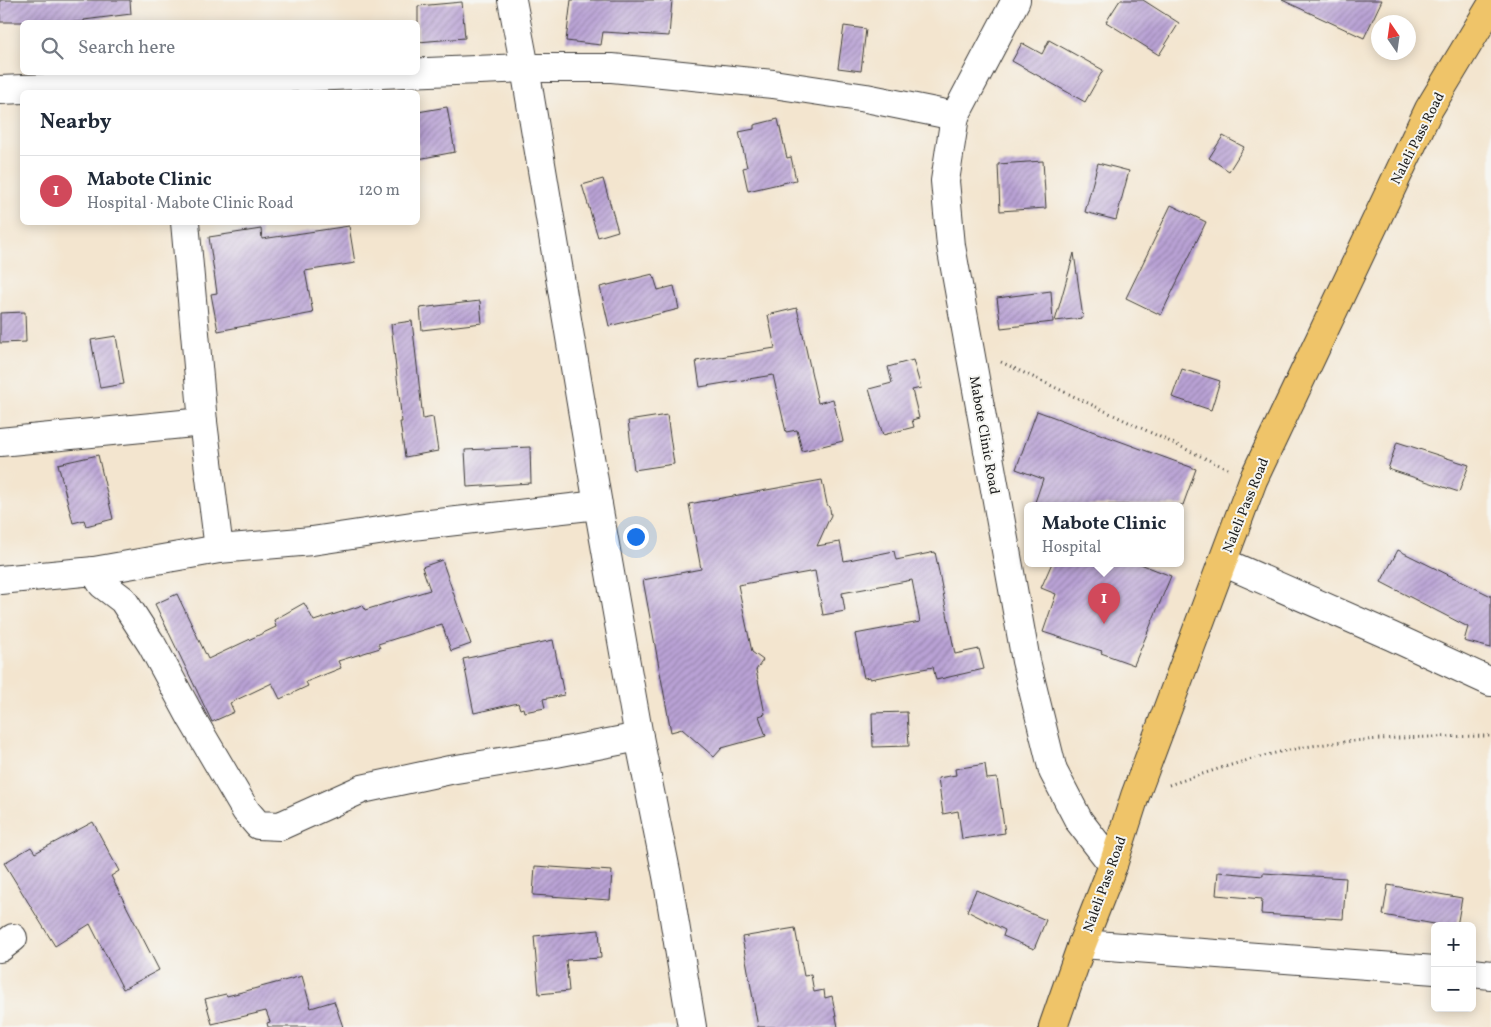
<!DOCTYPE html>
<html lang="en">
<head>
<meta charset="utf-8">
<style>
	:root { --surface:#fff; --page:#f2f2f3; --text:#1f2937; --muted:#747a83; --line:#e0e1e3; --accent:#d1495b }
	body { margin:0; font-family:Vollkorn,serif; background:var(--page); color:var(--text) }
	.controls { position:absolute; right:15px; bottom:15px; display:grid; overflow:hidden; border-radius:8px; box-shadow:0 2px 12px #0003 }
	.controls button { width:45px; height:45px; display:grid; place-items:center; padding:0; border:0; border-bottom:1px solid var(--line); background:var(--surface); color:var(--text); font:25px sans-serif }
	.compass { position:absolute; left:1371px; top:15px; width:45px; height:45px; border-radius:50%; background:var(--surface); box-shadow:0 2px 12px #0003; rotate:347deg }
	.you { position:absolute; left:635px; top:536px; width:18px; height:18px; margin:-12px; border:4px solid #fff; border-radius:50%; background:#1a73e8; box-shadow:0 0 0 8px #1a73e833 }
	.badge { display:grid; place-items:center; width:32px; height:32px; border-radius:50%; background:var(--accent); color:#fff; font-size:16px; font-weight:700 }
	.pin { position:absolute; translate:-50% -41px; filter:drop-shadow(0 1px 2px #0008) }
	.pin::after { content:''; position:absolute; top:26px; width:18px; height:15px; background:inherit; clip-path:polygon(0 0,100% 0,50% 100%) }
	.popup { position:absolute; left:1024px; top:502px; width:160px; height:65px; box-sizing:border-box; display:grid; place-content:center; border-radius:8px; background:var(--surface); filter:drop-shadow(0 1px 4px #0005); font-size:16px; white-space:nowrap; color:var(--muted) }
	.popup b { font-size:19px; color:var(--text) }
	.popup::after { content:''; position:absolute; left:50%; top:100%; margin-left:-10px; border:10px solid transparent; border-top-color:var(--surface) }
	.list { margin:0; padding:0; list-style:none }
	h2 { display:flex; justify-content:space-between; align-items:center; height:65px; margin:0; padding:0 20px; font-size:21px }
	h2 small { font-size:16px; font-weight:400; color:var(--muted) }
	.list li { display:grid; grid-template-columns:32px 1fr auto; gap:15px; align-items:center; box-sizing:border-box; height:70px; padding:0 20px; border-top:1px solid var(--line) }
	.list b { display:block; font-size:19px; white-space:nowrap }
	.list p { margin:0; font-size:16px; white-space:nowrap; color:var(--muted) }
	.list em { font-size:16px; font-style:normal; color:var(--muted) }
	.icon { flex:none; width:28px; height:28px; fill:none; stroke:currentColor; stroke-width:2; stroke-linecap:round; stroke-linejoin:round }
	.map { position:relative; flex:none; width:1491px; height:1027px; overflow:hidden }
	.search { position:absolute; background:var(--surface); box-shadow:0 2px 12px #0003; left:20px; top:20px; width:400px; height:55px; display:flex; align-items:center; gap:12px; box-sizing:border-box; padding:0 18px; border-radius:8px; color:var(--muted); font-size:19px }
	.panel { position:absolute; background:var(--surface); box-shadow:0 2px 12px #0003; left:20px; top:90px; width:400px; height:135px; border-radius:8px }
	.map>svg:first-child { display:block }
	.building { fill:url(#building-hatch) }
	.lines { fill:none; stroke-linecap:round; stroke-linejoin:round }
	.minor-casing { stroke:#3c3a37; stroke-width:30 }
	.major-casing { stroke:#3c3a37; stroke-width:30 }
	.path { stroke:#3c3a37; stroke-width:3; stroke-dasharray:1 4; stroke-linecap:butt }
	.minor { stroke:#fff; stroke-width:28 }
	.major { stroke:#efc469; stroke-width:28 }
	.labels { text-anchor:middle; stroke-width:4; stroke-linejoin:round; paint-order:stroke }
	.street-label { font-size:14px; fill:#1c1c1c; stroke:#f6f6f2 }
</style>
</head>
<body>
<div class="map">
<svg width="1491" height="1027" viewBox="0 0 1491 1027">
	<defs>
		<pattern id="building-hatch" width="6" height="6" patternUnits="userSpaceOnUse" patternTransform="scale(1.25)"><rect width="6" height="6" fill="#b9a2d5"/><path d="M-1 1l2-2M0 6l6-6M5 7l2-2" fill="none" stroke="#9683ac"/></pattern>
	</defs>
	<rect width="100%" height="100%" fill="#f6f6f2"/>
	<filter id="ink" filterUnits="userSpaceOnUse"><feTurbulence type="fractalNoise" baseFrequency=".02" numOctaves="2"/><feDisplacementMap in="SourceGraphic" scale="10" xChannelSelector="R" yChannelSelector="G"/><feConvolveMatrix kernelMatrix="1 2 1 2 8 2 1 2 1" color-interpolation-filters="sRGB"/></filter>
	<filter id="wash" filterUnits="userSpaceOnUse"><feTurbulence type="fractalNoise" baseFrequency=".0096" numOctaves="4" result="noise"/><feDisplacementMap in="SourceGraphic" scale="20" xChannelSelector="R" yChannelSelector="G"/><feGaussianBlur stdDeviation="1.12" result="paint"/><feColorMatrix in="noise" values="0 0 0 0 0 0 0 0 0 0 0 0 0 0 0 0 0 1.4 0 .05"/><feComposite in="paint" operator="in"/></filter>
	<g filter="url(#wash)">
		<rect width="100%" height="100%" fill="#f3e5cf"/>
		<g id="blocks">
			<g class="building">
				<polygon points="0,0 130,0 131,14 84,20 84,22 0,22"/>
				<polygon points="571,0 672,0 669,36 603,32 601,45 566,41"/>
				<polygon points="1120,0 1143,0 1179,23 1159,55 1106,22"/>
				<polygon points="1282,0 1382,0 1364,38"/>
				<polygon points="462,2 465,38 418,42 418,6"/>
				<polygon points="844,26 866,29 861,71 838,68"/>
				<polygon points="1049,40 1103,70 1085,102 1012,61 1022,43 1042,54"/>
				<polygon points="447,107 455,152 418,159 418,112"/>
				<polygon points="778,119 787,158 791,157 796,180 748,191 743,168 747,167 739,132 754,129 754,125"/>
				<polygon points="1223,136 1244,147 1229,171 1209,158"/>
				<polygon points="1043,161 1046,208 1000,211 998,164"/>
				<polygon points="1098,163 1129,171 1116,220 1085,212"/>
				<polygon points="603,179 618,231 598,237 582,185"/>
				<polygon points="1171,205 1206,222 1161,315 1126,298"/>
				<polygon points="349,226 355,263 305,271 313,313 218,331 211,294 217,293 209,237 261,229 262,239"/>
				<polygon points="1074,253 1083,318 1055,321"/>
				<polygon points="653,274 658,290 674,286 679,309 609,326 600,287"/>
				<polygon points="1051,291 1053,322 1001,328 997,298"/>
				<polygon points="480,301 482,323 422,330 420,308"/>
				<polygon points="797,308 818,403 833,399 843,441 802,451 797,430 786,432 773,375 700,387 696,361 775,348 768,315"/>
				<polygon points="25,312 26,342 0,343 0,313"/>
				<polygon points="412,321 423,419 433,417 438,451 405,457 400,422 402,422 391,324"/>
				<polygon points="116,336 124,384 100,388 91,340"/>
				<polygon points="913,360 921,388 912,390 919,418 912,420 914,427 883,435 869,389 892,383 888,367"/>
				<polygon points="1182,369 1220,381 1211,410 1172,397"/>
				<polygon points="1037,411 1196,469 1183,505 1034,505 1043,479 1016,469"/>
				<polygon points="667,415 674,464 634,470 628,421"/>
				<polygon points="1397,442 1469,465 1459,492 1388,469"/>
				<polygon points="530,447 531,483 467,487 465,450"/>
				<polygon points="98,455 113,519 86,526 84,520 73,523 58,464"/>
				<polygon points="822,480 827,504 830,509 831,515 817,546 840,542 844,561 894,551 896,560 935,552 955,654 979,649 984,669 936,680 933,667 870,679 870,677 864,678 855,634 920,622 912,580 842,593 845,611 823,615 815,571 738,585 752,652 763,660 756,670 765,714 759,716 766,736 722,748 714,757 682,729 671,732 643,580 701,569 689,504"/>
				<polygon points="1398,550 1491,596 1491,648 1464,641 1468,627 1381,582"/>
				<polygon points="442,560 471,644 451,651 442,624 378,644 380,648 338,661 341,668 306,682 308,686 280,699 272,683 230,703 234,712 212,722 155,604 177,594 208,659 276,627 274,620 304,603 314,621 363,605 365,610 430,590 422,567"/>
				<polygon points="1052,563 1138,563 1171,576 1134,665 1101,653 1102,651 1043,632 1056,594 1041,588"/>
				<polygon points="553,640 564,695 543,699 545,708 524,712 523,708 520,709 518,703 474,713 463,659"/>
				<polygon points="907,712 909,746 873,747 872,713"/>
				<polygon points="985,764 987,779 997,778 1005,833 962,839 958,811 943,814 938,778 956,775 955,769"/>
				<polygon points="93,822 119,871 111,876 159,970 123,989 90,924 55,946 4,863 31,847 35,853"/>
				<polygon points="535,866 612,871 610,900 533,895"/>
				<polygon points="1218,872 1263,876 1263,873 1346,878 1343,919 1261,914 1262,899 1216,895"/>
				<polygon points="1388,885 1462,898 1457,926 1446,926 1383,915"/>
				<polygon points="976,890 1046,920 1034,949 1003,936 1005,930 967,911"/>
				<polygon points="795,928 804,976 811,975 814,992 824,990 825,998 832,996 838,1027 758,1027 742,937"/>
				<polygon points="599,930 601,958 566,960 569,991 539,994 534,936"/>
				<polygon points="302,976 311,1008 334,1001 343,1027 268,1027 267,1023 270,1022 266,1011 212,1024 205,999 226,994 227,996"/>
			</g>
		</g>
	</g>
	<g filter="url(#ink)">
		<use href="#blocks" fill-opacity="0" stroke="#3c3a37" stroke-width="1"/>
		<g class="lines">
			<g class="minor-casing">
				<g id="minor">
					<polyline points="512,0 525,68 598,505 639,737 667,876 692,1027"/>
					<polyline points="1016,0 955,116 945,181 951,246 1026,661 1053,771 1079,821 1113,865"/>
					<polyline points="0,90 525,68 612,68 773,84 866,98 955,116"/>
					<polyline points="185,222 203,422 219,549"/>
					<polyline points="0,442 203,422"/>
					<polyline points="1223,562 1391,636 1491,682"/>
					<polyline points="94,571 102,584 123,600 152,645 192,719 246,811 258,825 280,826 362,789 450,770 556,753 639,737"/>
					<polyline points="0,580 94,571 219,549 312,541 412,526 598,505"/>
					<polyline points="1082,944 1435,970"/>
					<polyline points="0,948 13,938"/>
					<polyline points="1472,973 1491,975"/>
				</g>
			</g>
			<g class="major-casing">
				<polyline id="major" points="1053,1027 1082,944 1113,865 1135,796 1253,480 1429,109 1491,6"/>
			</g>
			<g class="path">
				<polyline points="1001,362 1228,469"/>
				<path d="M1169,785C1214,770 1259,755 1305,747C1367,737 1429,737 1491,736"/>
			</g>
			<use href="#minor" class="minor"/>
			<use href="#major" class="major"/>
		</g>
	</g>
	<g class="labels">
		<g class="street-label">
			<text transform="translate(1417 138) rotate(-63)" y="5">Naleli Pass Road</text>
			<text transform="translate(985 435) rotate(80)" y="5">Mabote Clinic Road</text>
			<text transform="translate(1245 505) rotate(-68)" y="5">Naleli Pass Road</text>
			<text transform="translate(1104 884) rotate(-70)" y="5">Naleli Pass Road</text>
		</g>
	</g>
</svg>
<div class="controls">
<button>+</button>
<button>−</button>
</div>
<svg class="compass" viewBox="-18 -18 36 36"><path d="M0-13l5 13h-10z" fill="#e53935"/><path d="M0 13l5-13h-10z" fill="#747a83"/></svg>
<div class="you"></div>
<div class="pin badge" style="left:1104px;top:624px">1</div>
<div class="popup"><b>Mabote Clinic</b>Hospital</div>
<div class="search"><svg class="icon" aria-label="search" viewBox="0 0 24 24"><circle cx="10" cy="10" r="6"/><path d="M15 15l6 6"/></svg>Search here</div>
<section class="panel">
<h2>Nearby<small></small></h2>
<ul class="list">
<li><span class="badge">1</span><div><b>Mabote Clinic</b><p>Hospital · Mabote Clinic Road</p></div><em>120 m</em></li>
</ul>
</section>
</div>
</body>
</html>
